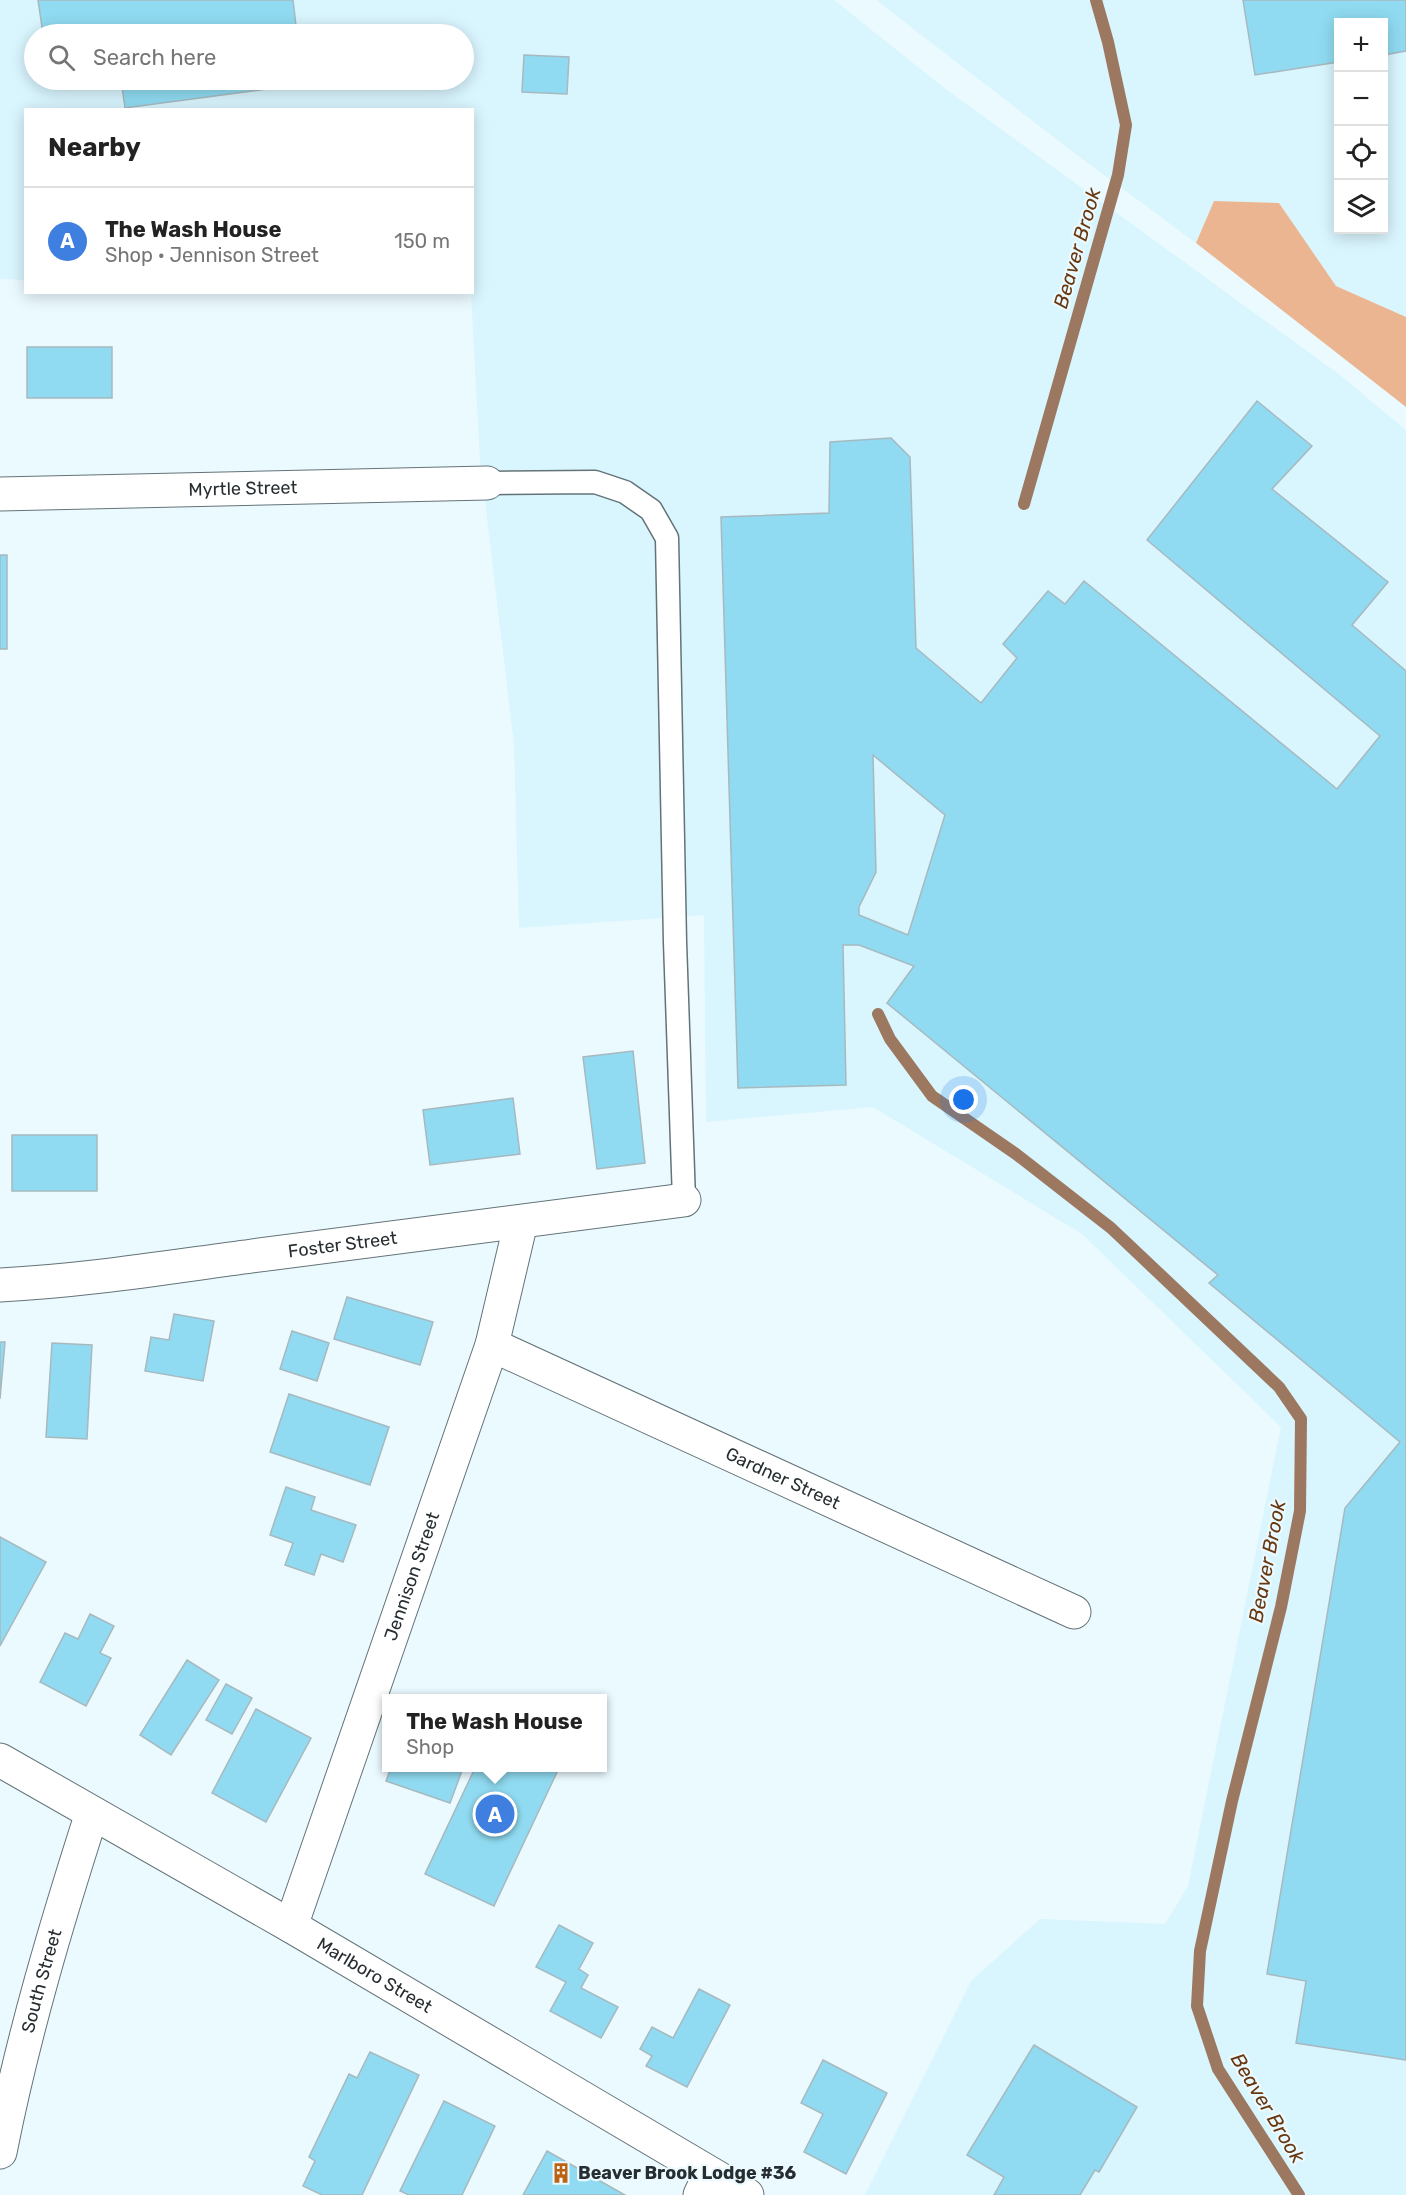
<!DOCTYPE html>
<html lang="en">
<head>
<meta charset="utf-8">
<style>
	:root { --surface:#fff; --page:#f2f2f2; --text:#222; --muted:#767676; --line:#e0e0e0; --accent:#ea580c }
	body { margin:0; font-family:Rubik,sans-serif; background:var(--page); color:var(--text) }
	.controls { position:absolute; right:18px; top:18px; display:grid; overflow:hidden; border-radius:0px; box-shadow:0 3px 15px #0003 }
	.controls button { width:54px; height:54px; display:grid; place-items:center; padding:0; border:0; border-bottom:2px solid var(--line); background:var(--surface); color:var(--text); font:30px sans-serif }
	.you { position:absolute; left:964px; top:1100px; width:21px; height:21px; margin:-15px; border:4px solid #fff; border-radius:50%; background:#1a73e8; box-shadow:0 0 0 9px #1a73e833 }
	.badge { display:grid; place-items:center; width:39px; height:39px; border-radius:50%; background:var(--accent); color:#fff; font-size:20px; font-weight:700 }
	.pin { position:absolute; translate:-50% -50%; border:3px solid #fff; box-shadow:0 2px 6px #0006 }
	.popup { position:absolute; left:382px; top:1694px; width:225px; height:78px; box-sizing:border-box; display:grid; place-content:center; border-radius:0px; background:var(--surface); filter:drop-shadow(0 2px 4px #0005); font-size:20px; white-space:nowrap; color:var(--muted) }
	.popup b { font-size:22px; color:var(--text) }
	.popup::after { content:''; position:absolute; left:50%; top:100%; margin-left:-12px; border:12px solid transparent; border-top-color:var(--surface) }
	.list { margin:0; padding:0; list-style:none }
	h2 { display:flex; justify-content:space-between; align-items:center; height:78px; margin:0; padding:0 24px; font-size:26px }
	h2 small { font-size:20px; font-weight:400; color:var(--muted) }
	.list li { display:grid; grid-template-columns:39px 1fr auto; gap:18px; align-items:center; box-sizing:border-box; height:108px; padding:0 24px; border-top:2px solid var(--line) }
	.list b { display:block; font-size:22px; white-space:nowrap }
	.list p { margin:0; font-size:20px; white-space:nowrap; color:var(--muted) }
	.list em { font-size:20px; font-style:normal; color:var(--muted) }
	.icon { flex:none; width:33px; height:33px; fill:none; stroke:currentColor; stroke-width:2; stroke-linecap:round; stroke-linejoin:round }
	.map { position:relative; flex:none; width:1406px; height:2195px; overflow:hidden }
	.search { position:absolute; background:var(--surface); box-shadow:0 3px 15px #0003; left:24px; top:24px; width:450px; height:66px; display:flex; align-items:center; gap:15px; box-sizing:border-box; padding:0 21px; border-radius:33px; color:var(--muted); font-size:22px }
	.panel { position:absolute; background:var(--surface); box-shadow:0 3px 15px #0003; left:24px; top:108px; width:450px; height:186px; border-radius:0px }
	.map>svg:first-child { display:block }
	.built { fill:#d9f5fe; fill-rule:evenodd }
	.forest { fill:#ecb592 }
	.lines { fill:none; stroke-linecap:round; stroke-linejoin:round }
	.stream { stroke:#9c7861; stroke-width:12 }
	.building { fill:#90dbf1; stroke:#a7b9bf; stroke-width:1.5; fill-rule:evenodd }
	.service-casing { stroke:#637378; stroke-width:25 }
	.minor-casing { stroke:#637378; stroke-width:35 }
	.tertiary-casing { stroke:#637378; stroke-width:35 }
	.service { stroke:#fff; stroke-width:22 }
	.minor { stroke:#fff; stroke-width:33 }
	.tertiary { stroke:#fff; stroke-width:33 }
	.labels { text-anchor:middle; stroke-width:4.5; stroke-linejoin:round; paint-order:stroke }
	.street-label { font-size:18px; fill:#272e31; stroke:#ebfaff }
	.poi-label { font-size:18px; font-weight:bold; fill:#272e31; stroke:#ebfaff; text-anchor:start }
	.water-label { font-size:20px; font-style:italic; fill:#69370f; stroke:#ebfaff }
</style>
</head>
<body>
<div class="map">
<svg width="1406" height="2195" viewBox="0 0 1406 2195">
	<rect width="100%" height="100%" fill="#ebfaff"/>
	<g class="built">
		<path d="M0,0H834L943,87L1340,375L1406,430V2195H865L971,1981L1040,1919L1165,1924L1188,1886L1281,1427L1082,1234L873,1107L706,1122L704,915L519,928L514,745L480,459L471,293L472,292V110H26L25,280L0,279ZM34,34H464V80H34Z"/>
		<path d="M876,0H1406V317L1336,286L1279,203L1214,201L1196,243L1073,152ZM1338,22H1384V230H1338Z"/>
	</g>
	<polygon class="forest" points="1214,201 1279,203 1336,286 1406,317 1406,407 1196,243"/>
	<g class="lines">
		<g class="stream">
			<polyline points="1024,504 1118,175 1126,125 1108,42 1096,0"/>
			<polyline points="878,1014 890,1039 932,1096 1016,1154 1111,1228 1279,1387 1301,1419 1300,1511 1281,1607 1232,1801 1200,1951 1197,2006 1218,2069 1299,2195"/>
		</g>
	</g>
	<g class="building">
		<polygon points="38,0 293,0 297,34 115,34 114,27 58,34 43,34"/>
		<polygon points="1243,0 1406,0 1406,51 1384,55 1384,22 1338,22 1338,62 1255,75"/>
		<polygon points="524,55 569,57 567,94 522,92"/>
		<polygon points="121,80 304,80 304,84 125,108"/>
		<rect x="27" y="347" width="85" height="51"/>
		<path d="M1257,401L1312,446L1272,489L1388,582L1352,625L1406,671V2060L1296,2043L1306,1981L1267,1974L1345,1508L1400,1442L1209,1283L1218,1275L887,1003L914,966L859,945H843L846,1085L738,1088L721,517L829,513L830,442L891,438L910,457L916,648L981,703L1017,658L1003,644L1048,591L1065,604L1084,581L1337,789L1380,736L1147,540ZM873,755L945,815L908,935L859,915V907L876,872Z"/>
		<rect x="0" y="555" width="7" height="94"/>
		<polygon points="633,1051 645,1163 597,1169 583,1057"/>
		<polygon points="513,1098 520,1154 430,1165 423,1110"/>
		<rect x="12" y="1135" width="85" height="56"/>
		<polygon points="347,1297 433,1322 420,1365 334,1339"/>
		<polygon points="174,1314 214,1321 203,1381 145,1371 151,1337 169,1340"/>
		<polygon points="292,1331 329,1343 317,1381 280,1369"/>
		<polygon points="0,1342 5,1342 0,1399"/>
		<polygon points="52,1343 92,1345 87,1439 46,1437"/>
		<polygon points="289,1394 389,1427 370,1485 270,1452"/>
		<polygon points="286,1487 315,1497 311,1510 356,1525 343,1562 321,1554 314,1575 285,1565 293,1543 270,1535"/>
		<polygon points="0,1537 46,1562 0,1646"/>
		<polygon points="90,1614 114,1626 100,1653 111,1658 86,1706 40,1682 65,1633 78,1639"/>
		<polygon points="187,1660 219,1680 171,1755 140,1735"/>
		<polygon points="226,1684 252,1698 232,1734 206,1720"/>
		<polygon points="256,1709 311,1738 266,1822 212,1793"/>
		<polygon points="391,1768 463,1768 450,1803 386,1781"/>
		<polygon points="475,1768 559,1768 494,1906 425,1874"/>
		<polygon points="559,1925 593,1943 579,1969 588,1975 581,1988 618,2007 601,2038 550,2011 566,1982 536,1967"/>
		<polygon points="699,1989 730,2005 687,2087 646,2066 652,2056 640,2049 652,2027 673,2038"/>
		<polygon points="1034,2045 1137,2107 1099,2172 1095,2170 1080,2195 994,2195 1004,2177 967,2155"/>
		<polygon points="370,2052 419,2075 362,2195 322,2195 303,2186 315,2161 309,2157 349,2074 357,2078"/>
		<polygon points="823,2060 887,2093 846,2174 804,2152 823,2114 801,2103"/>
		<polygon points="444,2101 495,2126 462,2195 409,2195 400,2191"/>
		<polygon points="547,2151 625,2195 523,2195"/>
	</g>
	<g class="lines">
		<g class="service-casing">
			<polyline id="service" points="487,483 595,482 625,492 651,510 667,538 675,942 684,1200"/>
		</g>
		<g class="minor-casing">
			<g id="minor">
				<path id="s1" d="M0,494L487,483"/>
				<path id="s2" d="M0,1285C84,1281 169,1267 252,1256C396,1238 540,1220 684,1200"/>
				<path id="s3" d="M492,1345L1074,1612"/>
				<path id="s4" d="M291,1926L492,1345L521,1222"/>
				<path id="s5" d="M0,2152C23,2036 56,1925 92,1813"/>
				<polyline points="700,2195 710,2174"/>
			</g>
		</g>
		<g class="tertiary-casing">
			<g id="tertiary">
				<path id="s6" d="M0,1760L291,1926L747,2195"/>
			</g>
		</g>
		<use href="#service" class="service"/>
		<use href="#minor" class="minor"/>
		<use href="#tertiary" class="tertiary"/>
	</g>
	<defs>
		<g id="building-bare" transform="scale(1.62)"><path d="M-4-6H4V6H1V3H-1V6H-4ZM-2.5-4.3h1.7v1.8h-1.7ZM.8-4.3h1.7v1.8H.8ZM-2.5-1h1.7V.8h-1.7ZM.8-1h1.7V.8H.8Z" fill="#be6210" stroke="#ebfaff" stroke-width="2.5" paint-order="stroke"/></g>
	</defs>
	<g fill-rule="evenodd">
		<use href="#building-bare" x="561" y="2173"/>
	</g>
	<g class="labels">
		<g class="street-label">
			<text dy="6" stroke="none"><textPath href="#s1" startOffset="243">Myrtle Street</textPath></text>
			<text dy="6" stroke="none"><textPath href="#s2" startOffset="345">Foster Street</textPath></text>
			<text dy="6" stroke="none"><textPath href="#s3" startOffset="320">Gardner Street</textPath></text>
			<text dy="6" stroke="none"><textPath href="#s4" startOffset="370">Jennison Street</textPath></text>
			<text dy="6" stroke="none"><textPath href="#s6" startOffset="432">Marlboro Street</textPath></text>
			<text dy="6" stroke="none"><textPath href="#s5" startOffset="176">South Street</textPath></text>
		</g>
		<g class="poi-label">
			<text x="578" y="2179">Beaver Brook Lodge #36</text>
		</g>
		<g class="water-label">
			<text transform="translate(1077 248) rotate(-74)" y="7">Beaver Brook</text>
			<text transform="translate(1267 1561) rotate(-79)" y="7">Beaver Brook</text>
			<text transform="translate(1268 2108) rotate(59)" y="7">Beaver Brook</text>
		</g>
	</g>
</svg>
<div class="controls">
<button>+</button>
<button>−</button>
<button><svg class="icon" aria-label="locate" viewBox="0 0 24 24"><circle cx="12" cy="12" r="6"/><path d="M12 2v4M12 18v4M2 12h4M18 12h4"/></svg></button>
<button><svg class="icon" aria-label="layers" viewBox="0 0 24 24"><path d="M12 4l9 5-9 5-9-5zM3 14l9 5 9-5"/></svg></button>
</div>
<div class="you"></div>
<div class="pin badge" style="left:495px;top:1814px;background:#3f7fe0">A</div>
<div class="popup"><b>The Wash House</b>Shop</div>
<div class="search"><svg class="icon" aria-label="search" viewBox="0 0 24 24"><circle cx="10" cy="10" r="6"/><path d="M15 15l6 6"/></svg>Search here</div>
<section class="panel">
<h2>Nearby<small></small></h2>
<ul class="list">
<li><span class="badge" style="background:#3f7fe0">A</span><div><b>The Wash House</b><p>Shop · Jennison Street</p></div><em>150 m</em></li>
</ul>
</section>
</div>
</body>
</html>
